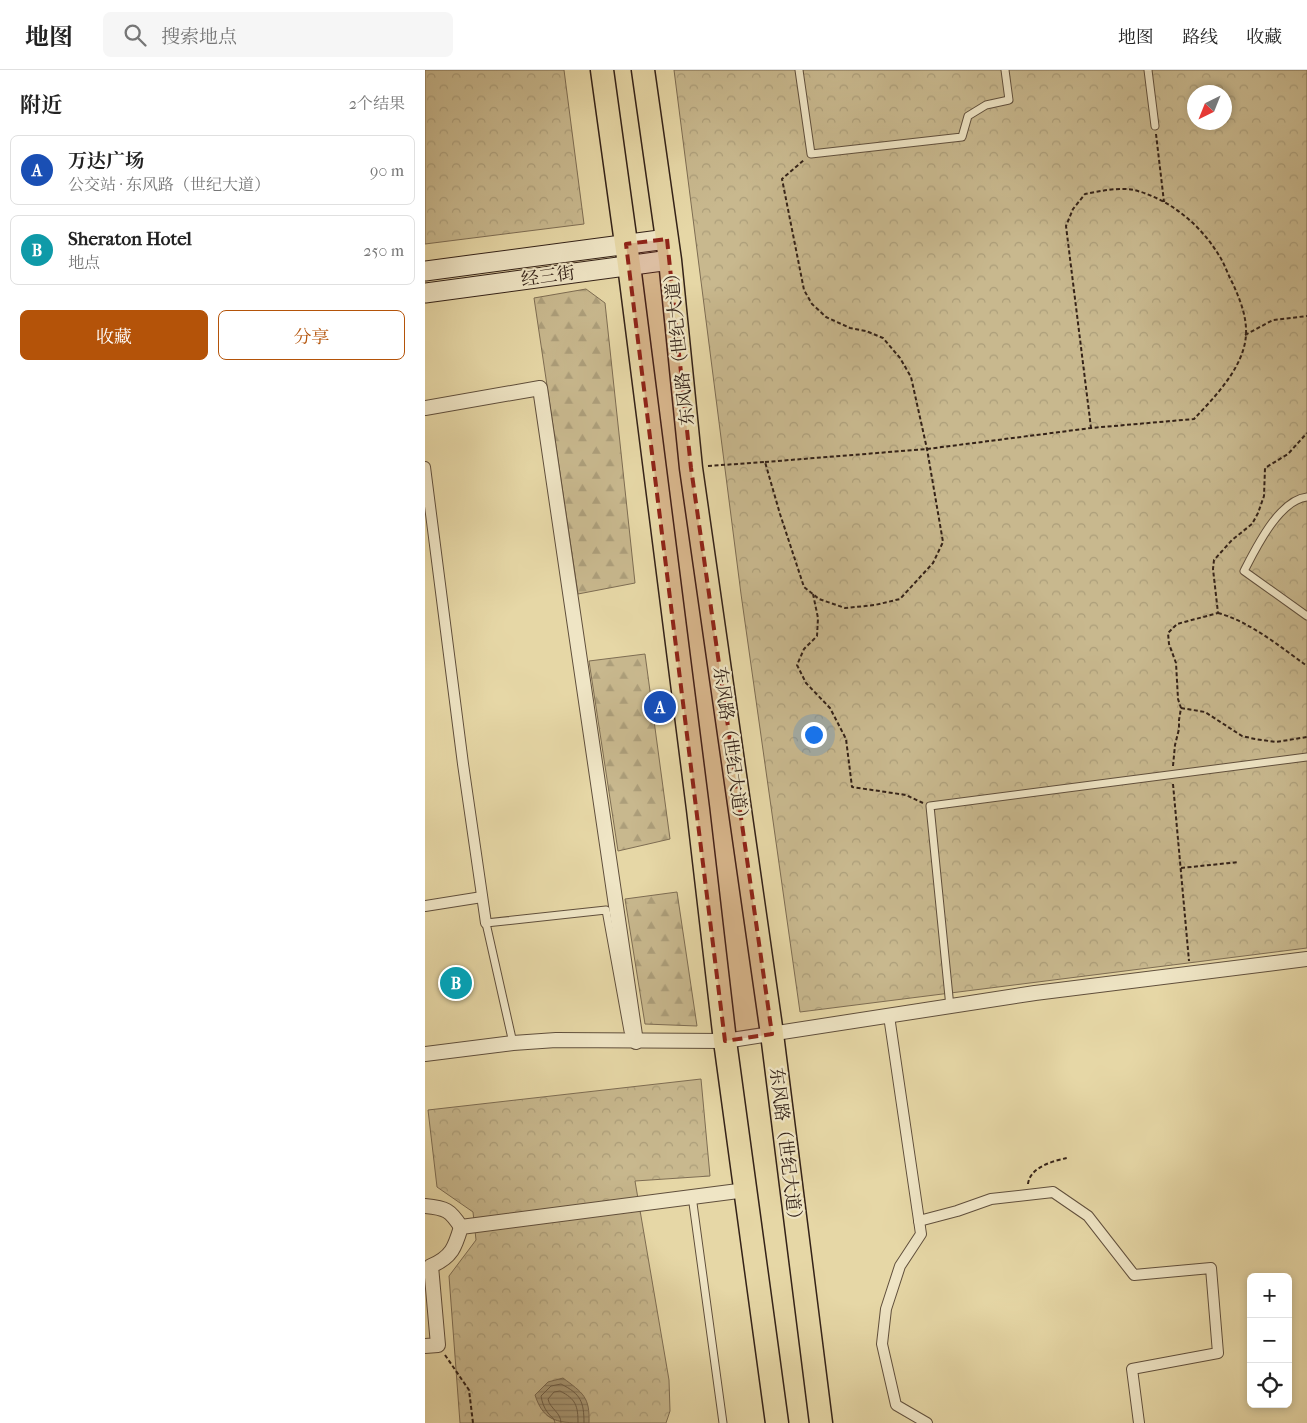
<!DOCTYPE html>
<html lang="zh">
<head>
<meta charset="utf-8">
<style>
	:root { --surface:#fff; --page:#f6f6f6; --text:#222; --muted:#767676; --line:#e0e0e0; --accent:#b45309 }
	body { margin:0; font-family:"IM FELL French Canon","Noto Serif SC",serif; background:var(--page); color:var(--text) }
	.controls { position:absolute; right:15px; bottom:15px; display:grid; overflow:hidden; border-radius:8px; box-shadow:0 2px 8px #0003 }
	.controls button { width:45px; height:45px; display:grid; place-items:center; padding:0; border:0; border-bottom:1px solid var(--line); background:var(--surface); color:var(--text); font:25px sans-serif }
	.compass { position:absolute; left:762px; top:15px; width:45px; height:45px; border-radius:50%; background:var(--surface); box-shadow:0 2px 8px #0003; rotate:223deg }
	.you { position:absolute; left:388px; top:664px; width:18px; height:18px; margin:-12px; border:4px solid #fff; border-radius:50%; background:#1a73e8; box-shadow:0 0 0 8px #1a73e833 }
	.badge { display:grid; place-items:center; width:32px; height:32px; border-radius:50%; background:var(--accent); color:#fff; font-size:16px; font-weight:700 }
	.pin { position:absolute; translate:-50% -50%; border:2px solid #fff; box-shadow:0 1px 5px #0006 }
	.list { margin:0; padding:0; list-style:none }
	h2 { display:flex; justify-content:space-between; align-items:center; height:65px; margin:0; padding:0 20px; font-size:21px }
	h2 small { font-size:16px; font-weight:400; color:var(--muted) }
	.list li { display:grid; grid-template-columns:32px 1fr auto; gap:15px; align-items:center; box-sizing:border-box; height:70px; margin:0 10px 10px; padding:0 10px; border:1px solid var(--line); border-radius:8px }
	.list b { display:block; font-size:19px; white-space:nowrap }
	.list p { margin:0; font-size:16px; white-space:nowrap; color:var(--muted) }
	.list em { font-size:16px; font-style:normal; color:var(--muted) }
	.actions { display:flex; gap:10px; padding:15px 20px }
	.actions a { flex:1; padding:11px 0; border:1px solid var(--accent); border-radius:8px; text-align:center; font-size:18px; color:var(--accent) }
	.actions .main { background:var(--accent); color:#fff }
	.icon { flex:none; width:28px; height:28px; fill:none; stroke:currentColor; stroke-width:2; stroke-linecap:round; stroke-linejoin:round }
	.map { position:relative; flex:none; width:882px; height:1353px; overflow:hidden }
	header { display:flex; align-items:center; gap:30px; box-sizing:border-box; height:70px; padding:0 25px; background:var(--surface); border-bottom:1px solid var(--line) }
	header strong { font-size:24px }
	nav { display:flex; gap:28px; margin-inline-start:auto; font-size:18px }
	.search { width:350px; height:45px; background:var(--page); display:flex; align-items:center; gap:12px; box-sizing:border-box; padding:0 18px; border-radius:8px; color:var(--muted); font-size:19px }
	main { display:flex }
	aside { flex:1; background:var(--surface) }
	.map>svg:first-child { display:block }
	.forest { fill:url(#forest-firs); stroke:#7e6d53 }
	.park { fill:url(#park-crowns); stroke:#7e6d53; fill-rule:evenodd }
	.water { fill:url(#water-rules); stroke:#7a6950 }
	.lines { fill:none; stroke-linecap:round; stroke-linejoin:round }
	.shore { stroke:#6e5e47; stroke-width:1 }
	.service-casing { stroke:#604f3c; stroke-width:9 }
	.pedestrian-casing { stroke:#604f3c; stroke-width:12 }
	.minor-casing { stroke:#604f3c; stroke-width:16 }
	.secondary-casing { stroke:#342218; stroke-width:21 }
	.trunk-casing { stroke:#342218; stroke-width:25 }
	.path { stroke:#342218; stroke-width:2; stroke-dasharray:4 2.5; stroke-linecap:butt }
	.service { stroke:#efe5c5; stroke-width:7 }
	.pedestrian { stroke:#efe5c5; stroke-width:10 }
	.minor { stroke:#efe5c5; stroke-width:14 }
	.secondary { stroke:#efe5c5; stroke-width:19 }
	.trunk { stroke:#e6d7a6; stroke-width:22 }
	.marked { fill:#8f2418; fill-opacity:0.2; stroke:#8f2418; stroke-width:4; stroke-dasharray:10 6; stroke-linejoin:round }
	.labels { text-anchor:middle; stroke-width:4.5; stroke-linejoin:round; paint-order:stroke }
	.street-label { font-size:18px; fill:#342218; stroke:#efe5c5 }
</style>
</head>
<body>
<header>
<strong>地图</strong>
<div class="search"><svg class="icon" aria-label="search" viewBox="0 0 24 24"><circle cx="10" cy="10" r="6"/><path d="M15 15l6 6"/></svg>搜索地点</div>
<nav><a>地图</a><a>路线</a><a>收藏</a></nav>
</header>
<main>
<aside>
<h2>附近<small>2个结果</small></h2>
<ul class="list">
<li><span class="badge" style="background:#1a4fb4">A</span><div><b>万达广场</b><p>公交站 · 东风路（世纪大道）</p></div><em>90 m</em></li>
<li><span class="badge" style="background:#0f9aa8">B</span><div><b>Sheraton Hotel</b><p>地点</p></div><em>250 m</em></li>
</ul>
<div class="actions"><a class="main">收藏</a><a>分享</a></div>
</aside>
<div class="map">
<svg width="882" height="1353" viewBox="0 0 882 1353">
	<defs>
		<pattern id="forest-firs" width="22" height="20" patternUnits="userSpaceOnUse" patternTransform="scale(1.25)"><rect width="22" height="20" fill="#c8b88e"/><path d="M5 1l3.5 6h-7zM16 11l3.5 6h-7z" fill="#ac9e7a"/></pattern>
		<pattern id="park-crowns" width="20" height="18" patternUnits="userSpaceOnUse" patternTransform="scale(1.25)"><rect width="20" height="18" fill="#c8b88e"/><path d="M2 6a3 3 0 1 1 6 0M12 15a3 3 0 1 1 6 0" fill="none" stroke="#ac9e7a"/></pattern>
		<pattern id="water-rules" width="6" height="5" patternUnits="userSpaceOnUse" patternTransform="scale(1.25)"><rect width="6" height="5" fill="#a99976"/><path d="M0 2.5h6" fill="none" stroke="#8a7c60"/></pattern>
	</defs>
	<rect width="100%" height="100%" fill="#e6d7a6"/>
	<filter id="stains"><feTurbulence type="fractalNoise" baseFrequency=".004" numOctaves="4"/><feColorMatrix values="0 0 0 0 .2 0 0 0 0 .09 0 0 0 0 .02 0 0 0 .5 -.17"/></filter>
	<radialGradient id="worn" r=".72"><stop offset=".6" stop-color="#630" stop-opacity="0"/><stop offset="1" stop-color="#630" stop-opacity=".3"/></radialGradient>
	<g class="forest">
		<polygon points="161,219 180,233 210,513 153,524 109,228"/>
		<polygon points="220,584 245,769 193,781 164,591"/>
		<polygon points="252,822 272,956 220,954 200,829"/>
	</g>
	<g class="park">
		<polygon points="0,0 139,0 159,154 0,174"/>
		<path d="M249,0H882V878L375,942L316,524ZM769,22H799V52H769Z"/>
		<polygon points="276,1009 285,1106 210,1111 244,1310 245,1341 241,1353 35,1353 24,1206 51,1170 48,1142 12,1117 3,1040"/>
	</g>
	<path class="water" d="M138,1308C158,1323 165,1327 164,1353C134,1353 119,1353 110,1325L123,1312Z"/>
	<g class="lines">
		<g class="shore">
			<path d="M130,1353C129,1347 126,1347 123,1343C119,1338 117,1332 116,1326L126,1316L136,1314C156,1324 159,1332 159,1353"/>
			<path d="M136,1353C136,1342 125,1339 123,1329L129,1322L135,1321C151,1329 153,1336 153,1353"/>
		</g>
		<g class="service-casing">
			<g id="service">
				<polyline points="374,0 386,84 537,67 543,46 561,35 584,30 580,0"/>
				<polyline points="723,0 730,56"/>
				<path d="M882,427C854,430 831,478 819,501L882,546"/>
				<polyline points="525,937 505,736 882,687"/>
				<polyline points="88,973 61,853 181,840 203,961"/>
				<polyline points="267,1126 298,1353"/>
			</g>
		</g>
		<g class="pedestrian-casing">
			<g id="pedestrian">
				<polyline points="0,397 38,694 61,853"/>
				<polyline points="0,836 57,827"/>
				<polyline points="464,946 496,1164 475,1196 461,1239 457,1274 471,1335 502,1353"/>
				<polyline points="494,1151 532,1141 566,1129 628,1122 663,1146 709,1205 786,1198 793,1283 707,1299 714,1353"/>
			</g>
		</g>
		<g class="minor-casing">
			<g id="minor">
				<polyline points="0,338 115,318 211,972"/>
				<polyline points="0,984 88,973 131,970 300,971 610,923 882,889"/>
				<path d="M0,1136C21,1138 25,1140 36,1157"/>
				<path d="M0,1276L13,1275L6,1196C27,1187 30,1177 36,1157L321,1120"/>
			</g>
		</g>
		<g class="secondary-casing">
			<g id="secondary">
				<polyline points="0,201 242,169"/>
				<polyline points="0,223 245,190"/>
			</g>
		</g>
		<g class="trunk-casing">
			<g id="trunk">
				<polyline points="177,0 204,195 273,739 300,971 352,1353"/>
				<polyline points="218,0 245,190 266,398 347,964 396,1353"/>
			</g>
		</g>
		<g class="path">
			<polyline points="731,64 739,132"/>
			<polyline points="820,265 848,250 882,246"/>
			<path d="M340,392L502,379L666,358L769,349C788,329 812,304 819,277C825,255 817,234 808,214C803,205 800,195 795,187C776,155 745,129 709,120C694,117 675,121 660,124L648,139L641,156L666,358"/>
			<polyline points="283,396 340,392 355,444 379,517 394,529 420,538 450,535 475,529 508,493 518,472 502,379 486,307 475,288 458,268 441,261 425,258 401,247 387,234 379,220 357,109 379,90"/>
			<polyline points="388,524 393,548 392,566 379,579 372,595 381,613 405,638 421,669 427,717 481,725 498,733"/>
			<path d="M793,543C824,551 857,578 882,596"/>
			<polyline points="756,638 780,642 817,666 830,669 851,672 882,667"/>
			<polyline points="748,696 750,675 754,659 754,650 756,638 753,629 751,593 744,574 743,563 752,554 793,543 788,499 789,490 807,470 827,454 833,443 839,426 840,398 863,384 882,363"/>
			<polyline points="748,714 764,891"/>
			<polyline points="756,798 814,792"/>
			<path d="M603,1114C605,1097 628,1091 642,1088"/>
			<polyline points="20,1285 44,1320 48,1353"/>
		</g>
		<use href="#service" class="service"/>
		<use href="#pedestrian" class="pedestrian"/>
		<use href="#minor" class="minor"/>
		<use href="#secondary" class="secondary"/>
		<use href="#trunk" class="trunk"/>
	</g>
	<path class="marked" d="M242,169L266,398L347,964L300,971L201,174Z"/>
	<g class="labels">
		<g class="street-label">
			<text transform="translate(123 206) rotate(-8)" y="6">经三街</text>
			<text transform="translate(254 275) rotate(-96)" y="6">东风路（世纪大道）</text>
			<text transform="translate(306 677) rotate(82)" y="6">东风路（世纪大道）</text>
			<text transform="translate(361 1078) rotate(83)" y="6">东风路（世纪大道）</text>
		</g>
	</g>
	<rect width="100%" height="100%" filter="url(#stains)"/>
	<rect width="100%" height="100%" fill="url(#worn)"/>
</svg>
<div class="controls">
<button>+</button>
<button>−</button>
<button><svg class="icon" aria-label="locate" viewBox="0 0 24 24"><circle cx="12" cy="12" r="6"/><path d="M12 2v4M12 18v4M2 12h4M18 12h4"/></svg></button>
</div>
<svg class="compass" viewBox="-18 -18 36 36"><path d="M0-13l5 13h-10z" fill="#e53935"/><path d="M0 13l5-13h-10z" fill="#767676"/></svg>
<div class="you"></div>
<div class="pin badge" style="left:235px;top:637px;background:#1a4fb4">A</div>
<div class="pin badge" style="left:31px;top:913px;background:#0f9aa8">B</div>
</div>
</main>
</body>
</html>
